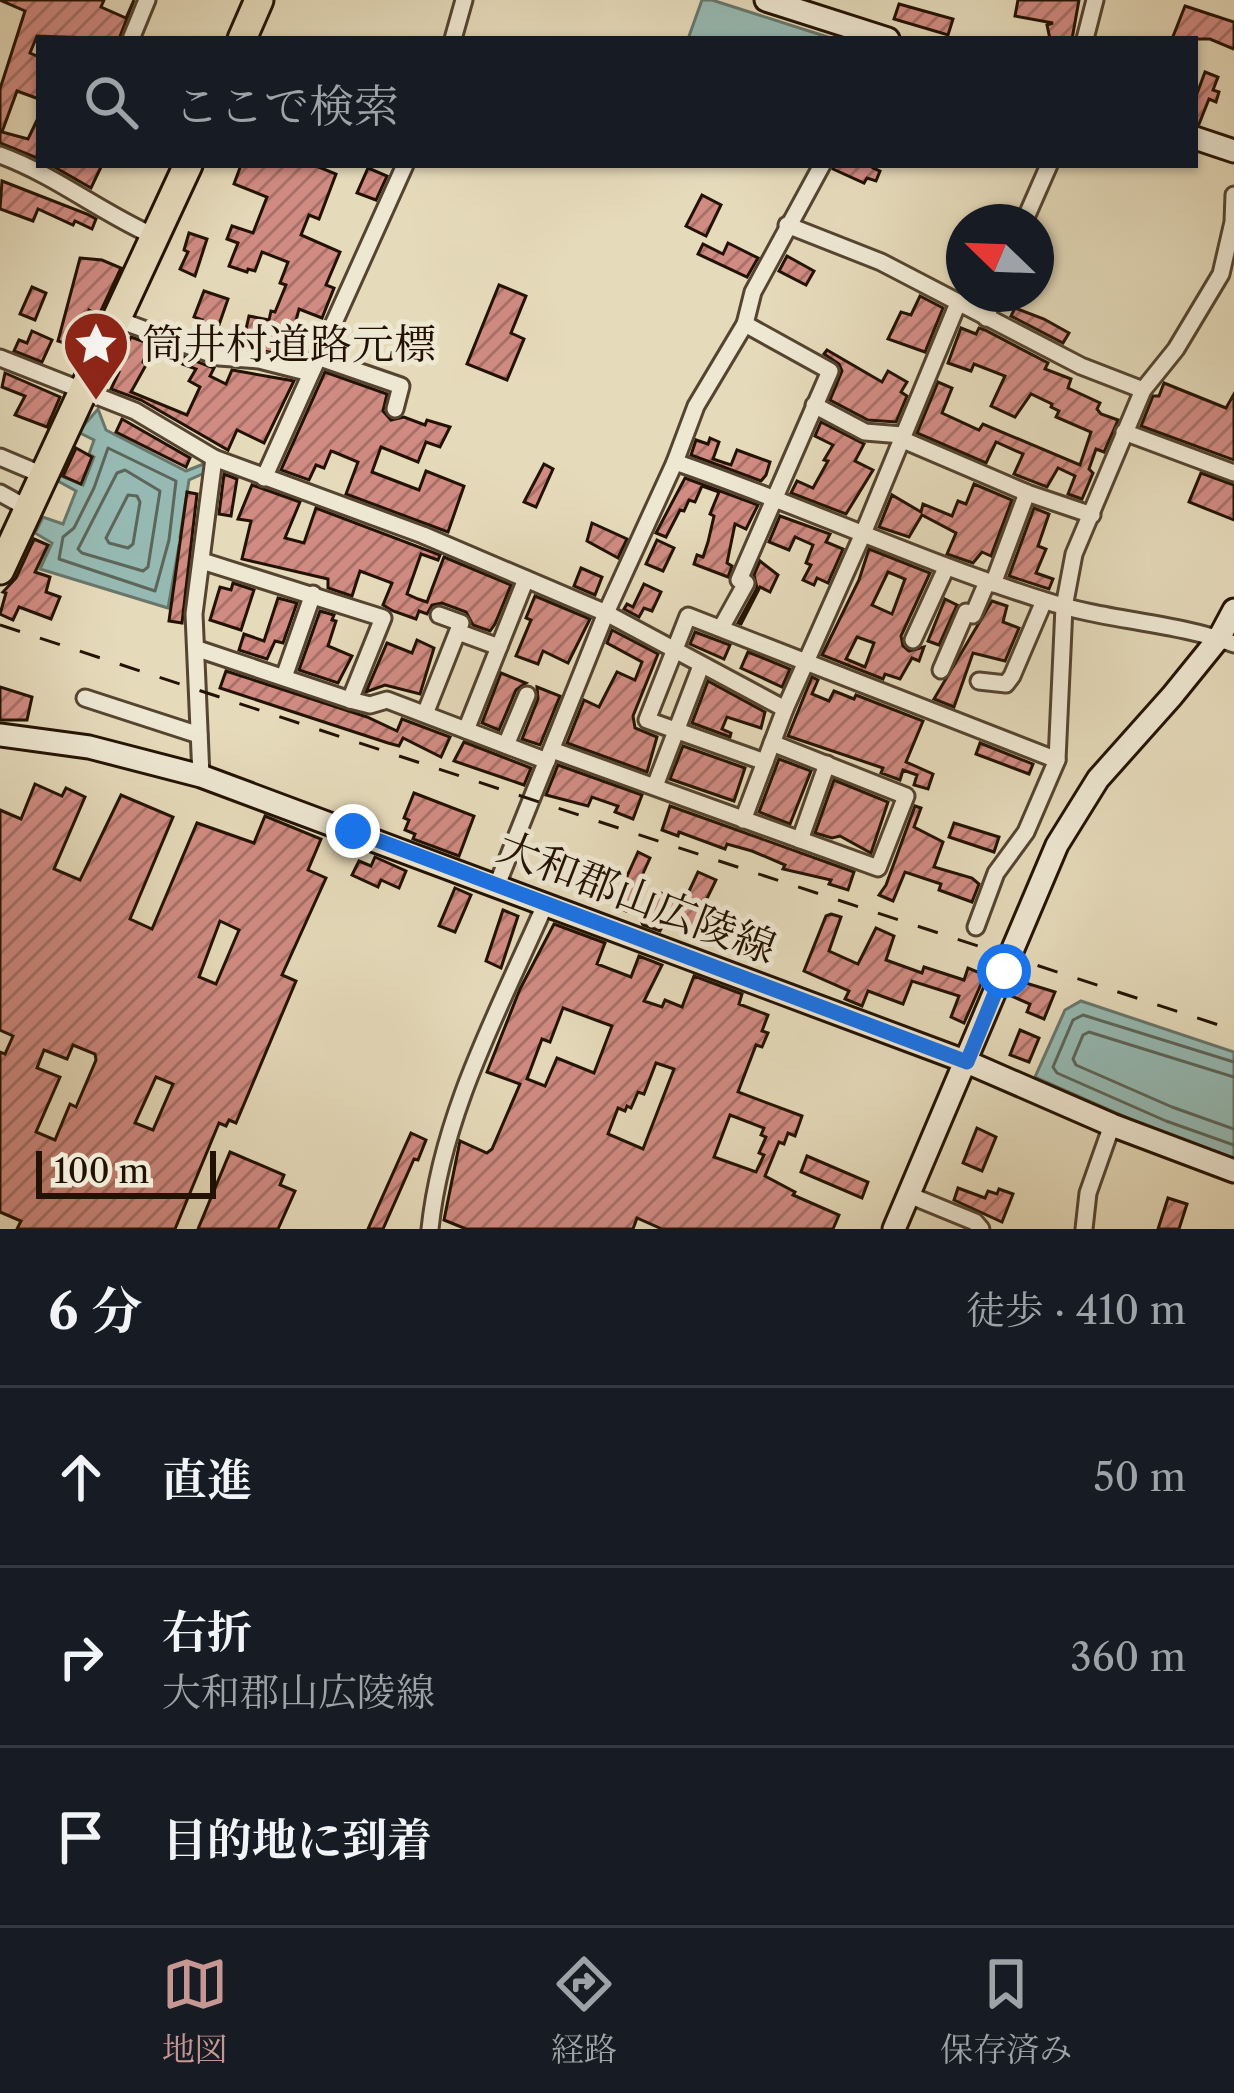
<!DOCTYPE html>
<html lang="ja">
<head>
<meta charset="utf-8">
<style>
	:root { --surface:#171b24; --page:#20242c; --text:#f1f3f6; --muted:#9ea1a6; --line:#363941; --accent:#c59692 }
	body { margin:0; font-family:"Libre Caslon Text","Noto Serif JP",serif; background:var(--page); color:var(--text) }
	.compass { position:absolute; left:946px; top:204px; width:108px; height:108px; border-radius:50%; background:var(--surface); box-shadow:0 3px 9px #0004; rotate:293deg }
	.scale { position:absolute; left:36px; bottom:30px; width:180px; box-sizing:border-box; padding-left:12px; border:6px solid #231202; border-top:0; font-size:33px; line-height:42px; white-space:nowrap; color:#231202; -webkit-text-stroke:9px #eee7d2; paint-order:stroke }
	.stop { position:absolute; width:36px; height:36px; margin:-27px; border:9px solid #1a73e8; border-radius:50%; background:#fff }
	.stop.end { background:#1a73e8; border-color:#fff; box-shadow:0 3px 12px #0008 }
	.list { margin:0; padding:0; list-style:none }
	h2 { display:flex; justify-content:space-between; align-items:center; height:156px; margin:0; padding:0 48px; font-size:51px }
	h2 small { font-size:39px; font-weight:400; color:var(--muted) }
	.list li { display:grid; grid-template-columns:78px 1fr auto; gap:36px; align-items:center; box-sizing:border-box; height:180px; padding:0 48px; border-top:3px solid var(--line) }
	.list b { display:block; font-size:45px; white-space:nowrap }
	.list p { margin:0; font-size:39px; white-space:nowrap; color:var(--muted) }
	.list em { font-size:39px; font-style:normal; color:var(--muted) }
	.icon { flex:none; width:66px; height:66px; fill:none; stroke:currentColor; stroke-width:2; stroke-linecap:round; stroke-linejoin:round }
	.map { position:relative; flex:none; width:1234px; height:1229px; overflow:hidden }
	.search { position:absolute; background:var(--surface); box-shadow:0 3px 9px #0004; left:36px; right:36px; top:36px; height:132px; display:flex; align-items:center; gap:30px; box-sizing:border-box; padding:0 42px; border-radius:0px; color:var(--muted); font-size:45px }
	.sheet { height:696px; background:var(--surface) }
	nav { display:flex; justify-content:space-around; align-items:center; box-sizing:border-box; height:168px; border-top:3px solid var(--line); background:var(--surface); font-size:33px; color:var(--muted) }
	nav a { display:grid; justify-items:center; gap:6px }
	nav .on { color:var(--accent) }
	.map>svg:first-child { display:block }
	.water { fill:#96bab3; stroke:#68776c; stroke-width:3 }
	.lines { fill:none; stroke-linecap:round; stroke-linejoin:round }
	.shore { stroke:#5c665a; stroke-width:3 }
	.building { fill:url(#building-hatch); stroke:#231202; stroke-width:3; fill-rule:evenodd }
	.street-casing { stroke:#544430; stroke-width:21 }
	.secondary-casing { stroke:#231202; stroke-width:27 }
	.highway-casing { stroke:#231202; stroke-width:33 }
	.street { stroke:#eee7d2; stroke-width:15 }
	.secondary { stroke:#eee7d2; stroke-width:21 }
	.highway { stroke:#e5daba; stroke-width:27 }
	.rail { stroke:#231202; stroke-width:3; stroke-dasharray:21 21; stroke-linecap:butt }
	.route { stroke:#1a73e8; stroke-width:15 }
	.labels { text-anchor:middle; stroke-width:10; stroke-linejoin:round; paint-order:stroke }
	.poi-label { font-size:42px; fill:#231202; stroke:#eee7d2; text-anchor:start }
	.street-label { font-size:42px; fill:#231202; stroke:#eee7d2 }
</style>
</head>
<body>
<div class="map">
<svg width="1234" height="1229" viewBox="0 0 1234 1229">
	<defs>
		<pattern id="building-hatch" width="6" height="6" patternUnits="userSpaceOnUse" patternTransform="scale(3)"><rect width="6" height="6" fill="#d08b82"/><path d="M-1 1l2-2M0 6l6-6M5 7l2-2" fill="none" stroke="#a87068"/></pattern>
	</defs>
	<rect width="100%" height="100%" fill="#e5daba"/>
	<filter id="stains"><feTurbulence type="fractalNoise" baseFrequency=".00167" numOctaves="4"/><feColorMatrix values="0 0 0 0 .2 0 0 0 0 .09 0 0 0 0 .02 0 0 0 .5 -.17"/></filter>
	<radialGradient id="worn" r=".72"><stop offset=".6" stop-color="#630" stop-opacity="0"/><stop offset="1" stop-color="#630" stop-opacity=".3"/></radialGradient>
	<g class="water">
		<polygon points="702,0 712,0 834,39 688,39"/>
		<polygon points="98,409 106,430 186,471 206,463 209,471 189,480 180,537 200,541 199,548 179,546 168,608 40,569 52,543 35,533 43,517 63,524 76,491 56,480 59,475 83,485 94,457 89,454 94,440 78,432"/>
		<polygon points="1081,1001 1234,1052 1234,1158 1162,1133 1035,1077 1065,1010"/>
	</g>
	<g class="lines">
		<g class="shore">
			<polygon points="108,448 176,481 169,540 155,591 59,559 63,537 74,528 94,488"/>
			<polygon points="125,470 160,491 148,567 143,571 82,553 78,549 117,473"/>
			<polygon points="128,495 137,496 140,502 133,544 128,548 109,543 106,538"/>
			<polyline points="1234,1062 1083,1015 1073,1020 1053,1067 1057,1073 1166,1121 1234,1145"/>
			<polyline points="1234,1077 1089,1032 1083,1035 1073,1059 1076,1065 1172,1107 1234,1129"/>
		</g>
	</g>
	<g class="building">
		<polygon points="0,0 104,0 101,7 126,18 134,0 119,39 37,36 30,53 39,57 39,99 17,91 2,132 28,139 39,116 37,158 0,143 0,89 25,11"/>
		<polygon points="1018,0 1079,0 1072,39 1050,39 1047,25 1053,23 1015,16"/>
		<polygon points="899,4 953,19 948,35 894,19"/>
		<polygon points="1185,6 1234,22 1234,49 1210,39 1172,39"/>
		<polygon points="1205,72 1218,77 1213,90 1219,92 1216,102 1209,99 1199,124 1195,123 1195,99"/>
		<polygon points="51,165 102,165 91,188"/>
		<polygon points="241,165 314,165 336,174 319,219 309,215 301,235 340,252 326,285 334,288 322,318 299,309 292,336 296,357 242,347 249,316 269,320 271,311 275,312 286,285 280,283 288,262 262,252 255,271 248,269 247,272 229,266 238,243 227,239 232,226 253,233 267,197 234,184"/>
		<polygon points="834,165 874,165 873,168 880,171 876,181 867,178 864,183 833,169"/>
		<polygon points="368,168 387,176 376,200 357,193"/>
		<polygon points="2,181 87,214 96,219 92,229 75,221 73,225 38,209 33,221 0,209"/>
		<polygon points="702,195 721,205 706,236 686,226"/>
		<polygon points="189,233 207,239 195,276 180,269 188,252 184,250"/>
		<polygon points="728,243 758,258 747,277 698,254 703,244 723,254"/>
		<polygon points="787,256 814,271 806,285 779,271"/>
		<polygon points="80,258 102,260 121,268 99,315 89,310 77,347 58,341"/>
		<polygon points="499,285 526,296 511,333 524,339 507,380 467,364"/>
		<polygon points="32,287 46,293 35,320 20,314"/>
		<polygon points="204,291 228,299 213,342 196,336 202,320 194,317"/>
		<polygon points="920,296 943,308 925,352 888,339 901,312 911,315"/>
		<polygon points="1015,308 1044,319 1069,333 1063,343 1011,316"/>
		<polygon points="961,328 976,334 979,328 985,330 1048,363 1045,369 1071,379 1068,388 1100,403 1097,409 1101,414 1118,420 1104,452 1096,449 1089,469 1093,473 1082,499 1068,494 1075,476 1058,468 1047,487 1014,474 1023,454 996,442 986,463 917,433 938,382 952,388 942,413 979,430 983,424 1080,465 1091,432 1056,417 1059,411 1051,407 1052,404 1031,394 1015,417 991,406 1005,376 974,364 971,371 948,363"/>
		<polygon points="32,331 52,340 42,362 14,351 19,340 27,343"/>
		<polygon points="131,337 150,344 143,362 146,365 131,392 187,415 200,387 189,381 196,369 166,358 169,351 214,368 210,376 226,384 232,370 294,381 264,443 237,430 228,450 141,400 111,389 119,372 114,370"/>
		<polygon points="827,350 882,382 888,371 907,382 901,392 907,396 896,422 868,420 830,400 842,371 839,364 824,354"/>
		<polygon points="325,372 387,394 383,411 391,420 404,417 425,425 427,420 450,427 440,447 426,442 418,462 381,447 372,472 419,490 426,471 464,486 448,532 346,494 358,462 334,452 331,451 324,468 316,465 309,480 281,470"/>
		<polygon points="5,373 60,397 47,427 15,415 25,396 2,387"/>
		<polygon points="1164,383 1226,408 1234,394 1234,460 1141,426 1153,396 1159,396"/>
		<polygon points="122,419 190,458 186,467 116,432"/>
		<polygon points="821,422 864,444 855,461 873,470 846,514 791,493 797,481 813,488 828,461 824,460 833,445 815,436"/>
		<polygon points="710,438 719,442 713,459 731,465 737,450 770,462 766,475 761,481 691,455 696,440 708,444"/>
		<polygon points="76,448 92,457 81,484 63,476"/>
		<polygon points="544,464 553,469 536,507 524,502"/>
		<polygon points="1201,473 1234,485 1234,520 1189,502"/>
		<polygon points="224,474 237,479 231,516 219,514"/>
		<polygon points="685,478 758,505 746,529 735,524 727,563 732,566 728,577 694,564 697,555 703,557 708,542 714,516 710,514 719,492 702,486 695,502 689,500 684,511 680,510 666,537 656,533"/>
		<polygon points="974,484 1012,500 991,556 982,552 973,563 947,554 956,533 922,515 909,537 879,527 892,495 921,512 923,504 952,516 958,501 966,504"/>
		<polygon points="252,485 300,502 285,538 304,543 316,508 440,555 438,560 421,554 407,594 418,599 427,602 444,557 511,585 495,624 490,631 473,625 466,612 442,603 432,605 427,614 419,611 416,619 393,611 383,605 392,583 360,571 352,596 328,588 328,579 242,559 251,521 238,519"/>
		<polygon points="187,492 197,494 182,623 169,621"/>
		<polygon points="1034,508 1049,514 1038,546 1046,549 1036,573 1053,579 1049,589 1009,576"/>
		<polygon points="780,516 830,534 826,542 843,549 828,583 817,578 814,585 803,580 811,565 806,563 813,545 795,537 789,550 769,542"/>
		<polygon points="592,523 627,539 618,558 587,541"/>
		<polygon points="34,539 48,545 35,572 50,577 46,592 60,597 51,619 19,607 13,620 0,614 6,593 3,592 16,578"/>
		<polygon points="657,540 674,548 663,571 646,564"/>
		<path d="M869,549L930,573L901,636L903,646L909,651L924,647L919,661L912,658L900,679L885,674L883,679L822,655L859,580ZM888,572L905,579L892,614L872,605ZM857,637L874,643L865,667L846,659Z"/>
		<polygon points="760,561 778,575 770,592 760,587 741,624 738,623 757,588 754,575"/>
		<polygon points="581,568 602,577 595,595 574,586"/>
		<polygon points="233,583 254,590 241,630 210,620 220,587 231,590"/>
		<polygon points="644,584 661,592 652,611 644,608 639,617 624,609 627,604 633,607"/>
		<polygon points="535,596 590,619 568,663 543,651 538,664 516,656 531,620 526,618"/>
		<polygon points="278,598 297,603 283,643 275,641 267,659 239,650 244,634 264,641"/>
		<polygon points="945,599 957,605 939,645 928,641"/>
		<polygon points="992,601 1007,606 1003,622 1019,628 1005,661 973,653 954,707 934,699"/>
		<polygon points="320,611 334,615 332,620 336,621 328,646 352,656 338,683 299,670"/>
		<polygon points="612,630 658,654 633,716 635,728 657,737 647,772 567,743 584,700 599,707 617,672 635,680 642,662 607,643"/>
		<polygon points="695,632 730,645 724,659 690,644"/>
		<polygon points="417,640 434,648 420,694 385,685 366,692 387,643 412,653"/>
		<polygon points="748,652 790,669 782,687 741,668"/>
		<polygon points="226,671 367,717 397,731 402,719 450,737 441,757 403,738 399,746 388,743 220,688"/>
		<polygon points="501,673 526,683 516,690 499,730 482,723"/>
		<polygon points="812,677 818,680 812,694 829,701 834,691 854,699 856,695 923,721 906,762 933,774 928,789 914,785 917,775 903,770 900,780 881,773 883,768 788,736"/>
		<polygon points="708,681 765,712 761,728 727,717 722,729 731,733 730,737 692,723"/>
		<polygon points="0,687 32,697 27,720 0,720"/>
		<polygon points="537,687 560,696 540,745 522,739 538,699"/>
		<polygon points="464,742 531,768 524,785 454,761"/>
		<polygon points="980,743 1033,764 1029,774 976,754"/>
		<polygon points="683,746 745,768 734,801 670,779"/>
		<polygon points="779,759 811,771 790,824 759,812"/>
		<polygon points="558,765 642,795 633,819 615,812 618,806 592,797 588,806 546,795"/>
		<polygon points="834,780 888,802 871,853 840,836 832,838 815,833"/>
		<path d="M35,784L62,796L66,788L85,797L54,869L80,880L121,795L173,817L130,919L152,929L197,823L254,843L265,816L321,839L308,870L326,878L282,975L296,981L236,1123L229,1120L226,1126L219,1123L175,1229H17L21,1221L0,1212V1052L5,1054L13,1036L0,1030V810L21,819ZM220,921L239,930L216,984L199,977ZM73,1045L95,1054L96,1060L76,1107L70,1104L55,1140L36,1132L60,1077L37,1068L44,1050L67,1059ZM156,1077L173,1084L153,1130L135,1123Z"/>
		<polygon points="414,793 474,816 459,856 413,839 415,834 405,830 409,820 404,818"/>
		<polygon points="670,806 854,872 848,890 829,884 831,880 783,869 785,865 752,851 727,844 725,849 679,832 678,836 662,830"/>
		<polygon points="915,806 921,808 914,827 943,842 934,867 972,878 979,884 972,902 939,890 941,884 905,872 893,901 879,895 886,885"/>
		<polygon points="954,823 999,837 994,852 949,837"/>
		<polygon points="638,852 650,858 626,911 614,905"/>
		<polygon points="375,857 406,871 399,888 381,880 378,887 352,875 359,861 371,866"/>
		<polygon points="698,872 716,880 693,927 668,916 660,931 643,925 641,920 655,890 683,904"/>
		<polygon points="455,888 471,895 455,932 439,926"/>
		<polygon points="503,910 518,916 501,968 486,961"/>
		<polygon points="831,914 841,917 829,951 858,964 876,928 894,936 886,960 922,973 924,967 964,980 968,968 985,975 964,1023 951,1017 959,996 912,981 903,1004 868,991 862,1006 845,999 849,991 804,971 826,916"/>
		<path d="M554,924L605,943L597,964L631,977L639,956L662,965L644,1001L662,1007L665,1000L682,1007L694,976L742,994L739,1004L768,1015L762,1031L768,1033L762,1047L756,1045L738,1092L802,1116L795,1136L788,1133L784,1144L779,1142L765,1176L795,1192L793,1195L839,1215L833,1229H662L637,1218L633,1229H466L444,1220L460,1141L487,1153L492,1149L520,1084L487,1072L520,989ZM563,1008L612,1026L594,1073L557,1058L545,1086L527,1079L542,1039L550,1042ZM656,1063L674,1069L643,1149L608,1134L618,1108L625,1111L627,1106L631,1108L638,1092L644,1094ZM730,1115L764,1128L761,1135L766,1137L759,1153L764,1155L756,1172L714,1157Z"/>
		<polygon points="1016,980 1055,992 1044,1019 1027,1012 1030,1004 1009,995"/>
		<polygon points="1020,1030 1039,1038 1029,1062 1010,1055"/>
		<polygon points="977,1128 996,1137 982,1171 963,1163"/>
		<polygon points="411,1133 426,1140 418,1160 414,1159 383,1229 368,1229"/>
		<polygon points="230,1152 284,1175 280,1185 295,1191 278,1229 198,1229"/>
		<polygon points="807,1156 868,1182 862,1198 801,1172"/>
		<polygon points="958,1188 985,1198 988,1191 997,1194 999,1189 1013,1194 1002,1222 954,1200"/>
		<polygon points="1168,1198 1187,1204 1179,1229 1158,1229"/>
	</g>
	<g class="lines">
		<g class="street-casing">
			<g id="street">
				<polyline points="131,39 147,0"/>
				<polyline points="453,39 464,0"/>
				<polyline points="1085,39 1095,0"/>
				<path d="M0,155C57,176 101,213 156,237"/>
				<polyline points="1024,222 1049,165"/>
				<polyline points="787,225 881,262 1081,366 1143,390"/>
				<polyline points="986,318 995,294"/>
				<polyline points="119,320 219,357 259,360 310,373"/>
				<polyline points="317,357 401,386 395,409"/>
				<path d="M0,358L135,411L214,458L423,535L606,613L675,462C800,505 919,561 1046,601C1107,621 1174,622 1234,644"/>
				<polyline points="814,405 865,432 902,435"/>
				<polyline points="1124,432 1234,473"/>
				<polyline points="901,439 1027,493 1092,515"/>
				<polyline points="0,457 45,476"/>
				<polyline points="675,462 696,406 745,324 753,292 822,165"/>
				<polyline points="264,478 405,165"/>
				<polyline points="0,493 29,509"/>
				<polyline points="202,561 383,618 350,700"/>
				<polyline points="993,584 1027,493"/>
				<polyline points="721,628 746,583 739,580 830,371 745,324"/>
				<polyline points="458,632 499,647"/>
				<polyline points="913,640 946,568"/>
				<polyline points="198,649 350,700 370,705 387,700 547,761"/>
				<polyline points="941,670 966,612 973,615 987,582"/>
				<polyline points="284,677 313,594"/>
				<polyline points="979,681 1006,684 1012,676 1044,601"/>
				<polyline points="85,698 199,735"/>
				<polyline points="425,714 461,623 439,615"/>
				<polyline points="466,730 526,579"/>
				<polyline points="506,745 527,695"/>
				<polyline points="552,750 878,868 906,796 772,743"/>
				<polyline points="765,762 647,720 688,616 1057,760"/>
				<polyline points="201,776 194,614 214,458"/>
				<polyline points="655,786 701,666"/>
				<polyline points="743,820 785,709 862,536 958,303"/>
				<polyline points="800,840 827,764"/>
				<polyline points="497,885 606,613 785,709"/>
				<polyline points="976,927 996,873 1026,832 1057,760 1064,607 1074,554 1143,390 1176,349 1221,274 1233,222 1234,195"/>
				<polyline points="909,1195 975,1222 981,1229"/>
				<path d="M430,1229C442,1114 499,1010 545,905"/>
				<polyline points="1084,1229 1088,1193 1112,1125"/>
			</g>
		</g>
		<g class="secondary-casing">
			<g id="secondary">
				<polyline points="766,0 888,39"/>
				<polyline points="1195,138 1234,151"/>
				<polyline points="0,735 89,747 201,776 967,1062 1112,1125 1234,1171"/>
				<polyline points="894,1229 1057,845 1098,779 1172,696 1219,638 1234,610"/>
			</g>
		</g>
		<g class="highway-casing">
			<g id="highway">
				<polyline points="242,39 259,0"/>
				<polyline points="0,570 188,165"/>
			</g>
		</g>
		<use href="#street" class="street"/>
		<use href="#secondary" class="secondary"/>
		<use href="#highway" class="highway"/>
		<polyline class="rail" points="0,625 1234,1030"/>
	</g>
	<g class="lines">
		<polyline class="route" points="353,831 967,1062 1004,971"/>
	</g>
	<defs>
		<g id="sight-pin" transform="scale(3.45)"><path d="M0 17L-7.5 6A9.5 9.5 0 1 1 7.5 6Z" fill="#8f2418" stroke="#eee7d2"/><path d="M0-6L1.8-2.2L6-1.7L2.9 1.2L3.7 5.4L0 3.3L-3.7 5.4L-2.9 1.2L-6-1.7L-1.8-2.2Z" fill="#fff"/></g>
	</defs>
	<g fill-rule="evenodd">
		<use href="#sight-pin" x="96" y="344"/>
	</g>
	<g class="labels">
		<g class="poi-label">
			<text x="142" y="359">筒井村道路元標</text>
		</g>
		<g class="street-label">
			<text transform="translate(637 897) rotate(21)" y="15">大和郡山広陵線</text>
		</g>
	</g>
	<rect width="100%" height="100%" filter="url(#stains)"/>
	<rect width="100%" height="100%" fill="url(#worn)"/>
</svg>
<svg class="compass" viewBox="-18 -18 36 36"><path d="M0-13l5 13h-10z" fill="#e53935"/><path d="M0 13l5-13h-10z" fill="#9ea1a6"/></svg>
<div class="scale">100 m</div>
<div class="stop" style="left:1004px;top:971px"></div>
<div class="stop end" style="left:353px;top:831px"></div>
<div class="search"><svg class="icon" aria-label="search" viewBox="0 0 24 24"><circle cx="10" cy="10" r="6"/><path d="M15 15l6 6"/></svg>ここで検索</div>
</div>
<section class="sheet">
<h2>6 分<small>徒歩 · 410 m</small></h2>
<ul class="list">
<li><svg class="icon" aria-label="ahead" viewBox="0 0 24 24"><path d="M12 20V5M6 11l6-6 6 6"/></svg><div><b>直進</b></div><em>50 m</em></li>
<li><svg class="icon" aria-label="right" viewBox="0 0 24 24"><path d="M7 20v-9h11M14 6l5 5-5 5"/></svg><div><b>右折</b><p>大和郡山広陵線</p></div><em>360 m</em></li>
<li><svg class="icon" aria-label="arrive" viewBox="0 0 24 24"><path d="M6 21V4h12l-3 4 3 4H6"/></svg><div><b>目的地に到着</b></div></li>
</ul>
</section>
<nav>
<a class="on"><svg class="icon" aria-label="map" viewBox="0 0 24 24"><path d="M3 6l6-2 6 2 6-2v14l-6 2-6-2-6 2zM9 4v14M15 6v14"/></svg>地図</a>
<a><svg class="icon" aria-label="directions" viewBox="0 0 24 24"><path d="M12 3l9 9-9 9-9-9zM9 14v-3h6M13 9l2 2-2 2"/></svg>経路</a>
<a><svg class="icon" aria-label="saved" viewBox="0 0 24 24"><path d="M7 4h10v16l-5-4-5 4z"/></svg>保存済み</a>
</nav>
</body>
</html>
